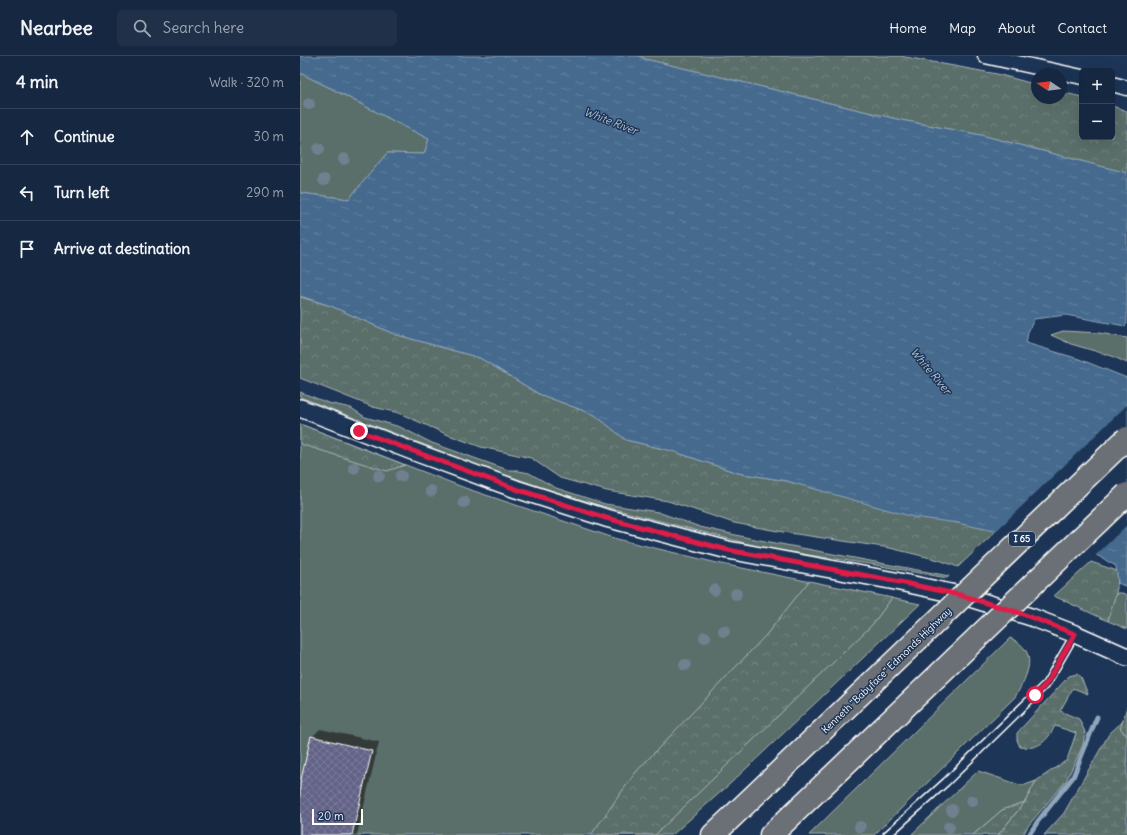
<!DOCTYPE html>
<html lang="en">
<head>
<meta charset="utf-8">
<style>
	:root { --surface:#162841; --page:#1f3048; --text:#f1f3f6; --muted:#9ea6b1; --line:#35445a }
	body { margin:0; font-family:Delius,sans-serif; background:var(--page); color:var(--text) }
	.controls { position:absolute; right:12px; top:12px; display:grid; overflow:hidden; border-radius:6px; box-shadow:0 4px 16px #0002 }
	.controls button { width:36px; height:36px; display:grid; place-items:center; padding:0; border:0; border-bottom:1px solid var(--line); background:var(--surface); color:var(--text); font:20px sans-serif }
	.compass { position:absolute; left:731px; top:12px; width:36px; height:36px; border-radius:50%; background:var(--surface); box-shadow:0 4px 16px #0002; rotate:283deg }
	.scale { position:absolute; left:12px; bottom:10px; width:51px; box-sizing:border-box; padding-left:4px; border:2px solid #fff; border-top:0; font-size:11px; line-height:14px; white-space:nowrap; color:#fff; -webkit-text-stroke:3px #1d3557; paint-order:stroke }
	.stop { position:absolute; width:12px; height:12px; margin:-9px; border:3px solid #e11d48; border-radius:50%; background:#fff }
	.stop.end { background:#e11d48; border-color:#fff; box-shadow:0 1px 4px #0008 }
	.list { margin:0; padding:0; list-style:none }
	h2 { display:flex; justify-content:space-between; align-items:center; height:52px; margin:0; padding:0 16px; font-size:17px }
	h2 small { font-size:13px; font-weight:400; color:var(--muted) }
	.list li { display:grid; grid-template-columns:26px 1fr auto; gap:12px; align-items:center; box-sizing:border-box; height:56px; padding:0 16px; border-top:1px solid var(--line) }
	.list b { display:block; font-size:15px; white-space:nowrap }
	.list em { font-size:13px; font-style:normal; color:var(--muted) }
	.icon { flex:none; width:22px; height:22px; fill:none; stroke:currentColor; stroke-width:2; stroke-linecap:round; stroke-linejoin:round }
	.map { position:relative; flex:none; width:827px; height:779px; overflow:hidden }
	header { display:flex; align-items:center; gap:24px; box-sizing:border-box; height:56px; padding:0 20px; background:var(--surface); border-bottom:1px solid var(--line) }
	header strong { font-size:19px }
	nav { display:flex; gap:22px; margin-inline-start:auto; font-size:14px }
	.search { width:280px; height:36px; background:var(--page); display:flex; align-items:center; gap:10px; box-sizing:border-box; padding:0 14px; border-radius:6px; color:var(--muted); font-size:15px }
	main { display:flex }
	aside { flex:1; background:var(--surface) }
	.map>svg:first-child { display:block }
	.green { fill:#5a6e6a; stroke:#acb6b4 }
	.forest { fill:url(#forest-crowns); stroke:#acb6b4 }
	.wetland { fill:url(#wetland-marsh); stroke:#acb6b4 }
	.water { fill:url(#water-ripples); stroke:#8fa6bb }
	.pier { fill:#1d3557 }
	.shadow { fill:#0007 }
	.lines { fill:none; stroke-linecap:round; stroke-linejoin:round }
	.stream { stroke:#8fa6bb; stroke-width:5 }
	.building { fill:url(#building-cross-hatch); stroke:#fff }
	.service-casing { stroke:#fff; stroke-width:10 }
	.minor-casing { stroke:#fff; stroke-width:17 }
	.tertiary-casing { stroke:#fff; stroke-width:20 }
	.motorway-casing { stroke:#fff; stroke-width:25 }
	.service { stroke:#1d3557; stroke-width:7 }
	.minor { stroke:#1d3557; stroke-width:14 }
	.tertiary { stroke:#1d3557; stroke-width:17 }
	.motorway { stroke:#6a7074; stroke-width:22 }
	.motorway-bridge-casing { stroke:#fff; stroke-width:25; stroke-linecap:butt }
	.motorway-bridge { stroke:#6a7074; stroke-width:22 }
	.tree { fill:#71808f }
	.route { stroke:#e11d48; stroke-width:5 }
	.labels { text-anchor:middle; stroke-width:3; stroke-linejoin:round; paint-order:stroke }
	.shield { fill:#1d3557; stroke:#bbc2cd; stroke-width:1 }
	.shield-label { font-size:9px; font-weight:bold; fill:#fff }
	.street-label { font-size:10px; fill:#fff; stroke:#1d3557 }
	.water-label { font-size:11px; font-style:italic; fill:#b5c3d1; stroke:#1d3557 }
</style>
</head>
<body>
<header>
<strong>Nearbee</strong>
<div class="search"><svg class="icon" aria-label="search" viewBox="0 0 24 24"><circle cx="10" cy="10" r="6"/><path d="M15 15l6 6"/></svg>Search here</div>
<nav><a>Home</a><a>Map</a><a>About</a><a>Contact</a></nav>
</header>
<main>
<aside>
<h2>4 min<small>Walk · 320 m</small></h2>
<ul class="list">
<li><svg class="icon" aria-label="ahead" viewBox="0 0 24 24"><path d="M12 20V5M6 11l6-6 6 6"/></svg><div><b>Continue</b></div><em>30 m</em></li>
<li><svg class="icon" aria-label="left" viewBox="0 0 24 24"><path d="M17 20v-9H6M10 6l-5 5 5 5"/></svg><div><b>Turn left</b></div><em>290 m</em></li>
<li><svg class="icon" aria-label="arrive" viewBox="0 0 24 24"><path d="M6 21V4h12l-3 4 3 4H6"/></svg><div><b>Arrive at destination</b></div></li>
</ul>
</aside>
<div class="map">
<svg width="827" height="779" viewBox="0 0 827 779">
	<defs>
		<pattern id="forest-crowns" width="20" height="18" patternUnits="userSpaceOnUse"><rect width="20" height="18" fill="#5a6e6a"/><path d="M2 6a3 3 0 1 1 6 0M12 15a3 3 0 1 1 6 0" fill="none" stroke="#738480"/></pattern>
		<pattern id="wetland-marsh" width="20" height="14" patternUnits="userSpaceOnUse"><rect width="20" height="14" fill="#5a6e6a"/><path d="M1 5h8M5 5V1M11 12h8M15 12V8" fill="none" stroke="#738480"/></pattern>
		<pattern id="water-ripples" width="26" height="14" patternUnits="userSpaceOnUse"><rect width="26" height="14" fill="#456a8d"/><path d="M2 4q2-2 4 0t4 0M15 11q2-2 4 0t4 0" fill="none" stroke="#61809e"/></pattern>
		<pattern id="building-cross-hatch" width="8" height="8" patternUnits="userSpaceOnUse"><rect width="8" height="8" fill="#626387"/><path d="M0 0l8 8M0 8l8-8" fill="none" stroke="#7a7a99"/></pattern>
	</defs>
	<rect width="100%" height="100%" fill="#1d3557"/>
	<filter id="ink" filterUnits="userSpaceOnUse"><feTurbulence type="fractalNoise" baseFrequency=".025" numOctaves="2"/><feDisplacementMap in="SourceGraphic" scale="8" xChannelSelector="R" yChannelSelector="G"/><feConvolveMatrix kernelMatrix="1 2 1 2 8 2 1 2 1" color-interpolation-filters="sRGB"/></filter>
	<g filter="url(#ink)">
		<g class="green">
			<path d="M0,17C44,38 86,62 129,83L124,98L87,97L49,143L0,137Z"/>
			<polygon points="763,275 799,277 827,282 827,307 812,300 771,288 751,279"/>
			<polygon points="0,336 28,347 51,352 65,361 100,371 132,387 208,414 214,414 229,417 256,432 305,448 358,456 400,471 449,482 649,520 647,522 570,508 468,493 299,449 240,431 169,406 0,341"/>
			<polygon points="0,368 165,432 317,483 417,507 620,548 432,726 372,779 0,779"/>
			<polygon points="817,537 822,537 827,539 827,573 808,565 811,550"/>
			<path d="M710,582C740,595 728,619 715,641L574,779H509Z"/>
			<polygon points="678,715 720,729 725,729 736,725 725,746 702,754 673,779 611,779"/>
		</g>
		<g class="forest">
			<polygon points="339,0 600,0 697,18 737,29 737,42 761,42 761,36 782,41 782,81 812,81 812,50 827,55 827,117 681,79 601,64 345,3"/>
			<polygon points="0,241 31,250 94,278 180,302 239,338 295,359 326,384 372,395 438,417 487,425 550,442 696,475 658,511 639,504 590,492 483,476 434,467 368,445 307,435 260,422 231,402 181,391 146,378 99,357 73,351 0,322"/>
			<polygon points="0,368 105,409 87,415 0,388"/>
			<path d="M791,506L817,515C820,535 812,546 808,565L754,540Z"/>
			<polygon points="509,525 592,542 572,569 355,779 291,779 335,717 466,579"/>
			<polygon points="827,651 827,680 820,672"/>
			<polygon points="725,746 698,779 673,779 702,754"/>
		</g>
		<g class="wetland">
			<path d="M777,618L781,622L788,638L773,632L760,655L779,663L785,676L783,689L766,725L728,770L723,779H698L725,746L736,725L767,704L776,677L755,670C747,685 739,694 720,691L717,684V677L769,620Z"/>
			<polygon points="823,665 820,672 827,680 827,779 744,779 764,757 809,678"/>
		</g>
		<path class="water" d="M0,0H339L345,3L601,64L681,79L827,117V268L825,270L766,259L734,263L728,276L726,287L779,303L827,322V531L818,527L816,510L791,496L657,467L613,461L487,425L438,417L372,395L326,384L295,359L239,338L180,302L94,278L31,250L0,240V137L49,143L87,97L124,98L129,83C86,62 44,38 0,17Z"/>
		<polygon class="pier" points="827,349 827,469 795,500 790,498 694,477"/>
		<polygon class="shadow" points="20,673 79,686 57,779 0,779 0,731 12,681"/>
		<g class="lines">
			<polyline class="stream" points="729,779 738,765 773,721 797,661"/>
		</g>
		<polygon class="building" points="11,680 72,695 52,779 0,779 0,728"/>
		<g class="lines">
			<g class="service-casing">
				<polyline id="service" points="587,779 646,726 746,628 775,578"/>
			</g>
			<g class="minor-casing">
				<g id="minor">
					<polyline points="685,0 782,21"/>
					<polyline points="812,28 827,32"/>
				</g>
			</g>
			<g class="tertiary-casing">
				<polyline id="tertiary" points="0,352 120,398 216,433 306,462 428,494 595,525 660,539 731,561 775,578 827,601"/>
			</g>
			<g class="motorway-casing">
				<g id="motorway">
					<polyline points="413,779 617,584"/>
					<polyline points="471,779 655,603"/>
				</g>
			</g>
			<use href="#service" class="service"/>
			<use href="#minor" class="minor"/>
			<use href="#tertiary" class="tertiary"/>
			<use href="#motorway" class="motorway"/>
			<g class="motorway-bridge-casing">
				<g id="motorway-bridge">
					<polyline points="617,584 827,382"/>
					<polyline points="655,603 827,438"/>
				</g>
			</g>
			<use href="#motorway-bridge" class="motorway-bridge"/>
		</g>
		<g class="tree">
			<circle cx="9" cy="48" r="6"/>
			<circle cx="19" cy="93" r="6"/>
			<circle cx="44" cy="103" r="6"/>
			<circle cx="24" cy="124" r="6"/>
			<circle cx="54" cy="412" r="6"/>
			<circle cx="79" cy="420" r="6"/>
			<circle cx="101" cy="420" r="6"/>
			<circle cx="131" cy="435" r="6"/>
			<circle cx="164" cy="446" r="6"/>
			<circle cx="414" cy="534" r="6"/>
			<circle cx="436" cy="538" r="6"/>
			<circle cx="424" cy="575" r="6"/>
			<circle cx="405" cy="581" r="6"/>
			<circle cx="385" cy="609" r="6"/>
			<circle cx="672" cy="745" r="6"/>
			<circle cx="652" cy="754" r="6"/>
			<circle cx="560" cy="771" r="6"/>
			<circle cx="649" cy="771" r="6"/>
		</g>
	</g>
	<g class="lines" filter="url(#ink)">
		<polyline class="route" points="59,375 216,433 306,462 428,494 595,525 660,539 720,557 775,578 746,628 735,639"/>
	</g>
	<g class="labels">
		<rect class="shield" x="709" y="476" width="26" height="14" rx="3"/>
		<g class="shield-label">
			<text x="722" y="486">I 65</text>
		</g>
		<g class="street-label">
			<text transform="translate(586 614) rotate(-44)" y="4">Kenneth "Babyface" Edmonds Highway</text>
		</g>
		<g class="water-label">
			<text transform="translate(311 65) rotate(21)" y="4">White River</text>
			<text transform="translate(631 315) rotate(50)" y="4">White River</text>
		</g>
	</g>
</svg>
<div class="controls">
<button>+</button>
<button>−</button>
</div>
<svg class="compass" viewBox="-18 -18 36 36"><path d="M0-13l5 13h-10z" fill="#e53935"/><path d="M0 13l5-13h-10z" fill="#9ea6b1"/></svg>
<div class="scale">20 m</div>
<div class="stop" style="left:735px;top:639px"></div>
<div class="stop end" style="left:59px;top:375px"></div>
</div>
</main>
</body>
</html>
